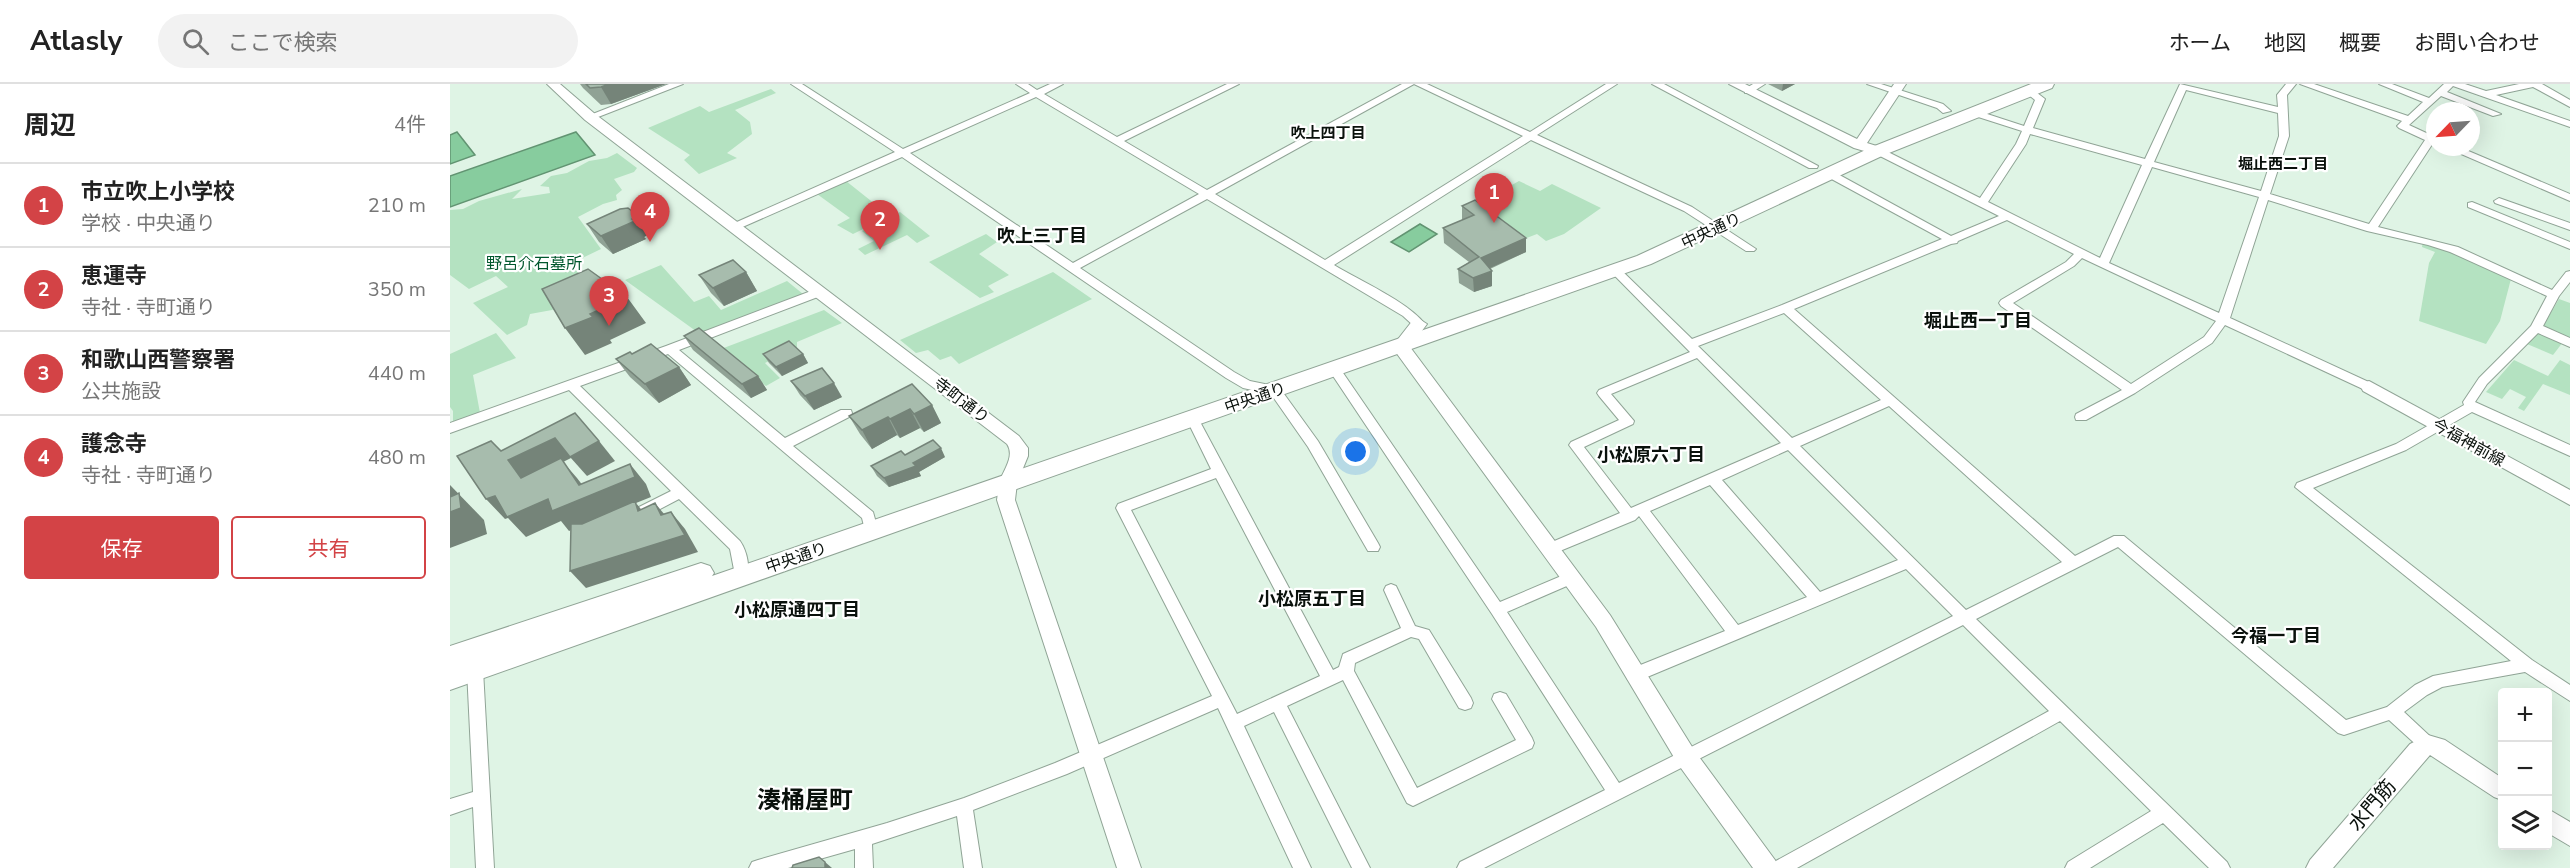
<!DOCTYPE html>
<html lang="ja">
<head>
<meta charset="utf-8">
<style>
	:root { --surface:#fff; --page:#f2f2f2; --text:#222; --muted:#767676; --line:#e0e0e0; --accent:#d34346 }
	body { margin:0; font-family:"Nunito Sans","Noto Sans JP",sans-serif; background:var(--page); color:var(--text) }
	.controls { position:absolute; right:18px; bottom:18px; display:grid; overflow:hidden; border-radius:6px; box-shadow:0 6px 24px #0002 }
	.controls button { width:54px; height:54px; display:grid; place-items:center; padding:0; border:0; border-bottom:2px solid var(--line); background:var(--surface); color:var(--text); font:30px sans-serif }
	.compass { position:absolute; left:1976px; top:18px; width:54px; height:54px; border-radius:50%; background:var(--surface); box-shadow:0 6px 24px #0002; rotate:245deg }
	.you { position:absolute; left:906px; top:368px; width:21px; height:21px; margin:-15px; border:4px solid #fff; border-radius:50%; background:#1a73e8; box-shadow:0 0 0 9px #1a73e833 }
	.badge { display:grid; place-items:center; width:39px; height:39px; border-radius:50%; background:var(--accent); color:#fff; font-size:20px; font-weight:700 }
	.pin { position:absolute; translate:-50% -50px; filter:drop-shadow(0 2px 3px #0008) }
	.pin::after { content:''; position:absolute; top:32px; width:21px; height:18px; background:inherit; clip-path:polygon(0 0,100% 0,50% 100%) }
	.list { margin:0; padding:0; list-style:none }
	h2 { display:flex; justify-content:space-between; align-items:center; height:78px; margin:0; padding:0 24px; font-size:26px }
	h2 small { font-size:20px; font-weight:400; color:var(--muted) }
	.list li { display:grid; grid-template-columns:39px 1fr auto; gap:18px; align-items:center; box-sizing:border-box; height:84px; padding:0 24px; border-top:2px solid var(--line) }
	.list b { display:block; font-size:22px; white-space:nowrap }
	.list p { margin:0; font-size:20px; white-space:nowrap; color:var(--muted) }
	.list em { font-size:20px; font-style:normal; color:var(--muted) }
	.actions { display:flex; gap:12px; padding:18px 24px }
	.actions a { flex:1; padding:14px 0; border:2px solid var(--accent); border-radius:6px; text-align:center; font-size:21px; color:var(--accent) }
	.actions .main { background:var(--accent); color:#fff }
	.icon { flex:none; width:33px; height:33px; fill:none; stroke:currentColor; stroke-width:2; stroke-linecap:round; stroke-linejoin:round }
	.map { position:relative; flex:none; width:2120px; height:784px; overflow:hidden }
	header { display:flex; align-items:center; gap:36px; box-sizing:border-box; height:84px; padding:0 30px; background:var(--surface); border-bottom:2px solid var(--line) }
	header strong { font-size:28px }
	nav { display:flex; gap:33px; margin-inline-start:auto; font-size:21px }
	.search { width:420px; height:54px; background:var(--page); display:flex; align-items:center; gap:15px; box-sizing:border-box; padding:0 21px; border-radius:33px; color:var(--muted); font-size:22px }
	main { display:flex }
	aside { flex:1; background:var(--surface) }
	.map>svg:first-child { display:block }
	.green { fill:#b4e2c1 }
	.water { fill:#87cc9e; stroke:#629472; stroke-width:1.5 }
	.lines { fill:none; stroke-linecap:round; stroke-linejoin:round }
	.minor-casing { stroke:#90a496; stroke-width:2 }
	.tertiary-casing { stroke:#90a496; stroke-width:2 }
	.trunk-casing { stroke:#90a496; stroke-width:2 }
	.minor { fill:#fff; fill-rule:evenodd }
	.tertiary { fill:#fff; fill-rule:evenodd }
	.trunk { fill:#fff; fill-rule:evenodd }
	.wall { fill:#90a295 }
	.shaded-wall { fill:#758479 }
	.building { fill:#a7bcad; stroke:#758479; stroke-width:1.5 }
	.labels { text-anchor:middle; stroke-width:4.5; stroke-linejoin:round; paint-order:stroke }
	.far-neighbourhood-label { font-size:15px; font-weight:bold; fill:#0a110c; stroke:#fff }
	.street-label { font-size:16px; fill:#0a110c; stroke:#fff }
	.park-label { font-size:16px; fill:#00572d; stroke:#fff }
	.neighbourhood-label { font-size:18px; font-weight:bold; fill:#0a110c; stroke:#fff }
	.near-street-label { font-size:20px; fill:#0a110c; stroke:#fff }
	.near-quarter-label { font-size:24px; font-weight:bold; fill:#0a110c; stroke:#fff }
</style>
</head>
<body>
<header>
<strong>Atlasly</strong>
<div class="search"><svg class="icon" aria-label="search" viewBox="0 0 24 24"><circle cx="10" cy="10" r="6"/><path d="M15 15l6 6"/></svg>ここで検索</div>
<nav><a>ホーム</a><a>地図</a><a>概要</a><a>お問い合わせ</a></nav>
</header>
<main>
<aside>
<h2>周辺<small>4件</small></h2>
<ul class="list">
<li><span class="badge">1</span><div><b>市立吹上小学校</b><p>学校 · 中央通り</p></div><em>210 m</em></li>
<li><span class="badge">2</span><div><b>恵運寺</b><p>寺社 · 寺町通り</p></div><em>350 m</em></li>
<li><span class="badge">3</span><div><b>和歌山西警察署</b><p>公共施設</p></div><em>440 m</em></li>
<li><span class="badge">4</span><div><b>護念寺</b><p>寺社 · 寺町通り</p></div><em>480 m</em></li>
</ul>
<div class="actions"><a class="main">保存</a><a>共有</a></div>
</aside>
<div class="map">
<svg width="2120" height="784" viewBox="0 0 2120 784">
	<rect width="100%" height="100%" fill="#dff4e5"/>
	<g class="green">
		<polygon points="321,5 326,9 285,26 300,38 302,50 277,69 287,74 249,90 234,76 240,71 198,44 250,22 259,28"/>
		<polygon points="167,69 187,84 184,88 164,95 172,106 166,111 167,116 153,120 128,133 151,165 120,180 140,201 141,208 102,226 80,230 77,241 57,251 23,219 58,203 46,192 19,205 0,191 0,126 13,125 29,117 72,105 62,115 100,109 99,103 90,102 101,92 117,89 139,77 157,74"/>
		<polygon points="396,97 440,132 403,150 387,141 400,134 367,110"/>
		<polygon points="1069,97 1090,107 1102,100 1151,124 1114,150 1096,157 1087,150 1066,158 1020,124"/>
		<polygon points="450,128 480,152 467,159 457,151 415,171 408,165 424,157 412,147"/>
		<polygon points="536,150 547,158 529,170 559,191 538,202 544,208 530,214 479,178"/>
		<polygon points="1973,157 2062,191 2050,237 2036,260 1969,237 1979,179 1985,168 1972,163"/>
		<polygon points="211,181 244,218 259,212 271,226 337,197 353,210 250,250 175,196"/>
		<polygon points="603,188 642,215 509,280 501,272 490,276 478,266 466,269 450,256"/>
		<polygon points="2109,215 2120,219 2120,256 2092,244"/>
		<polygon points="374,226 392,239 347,258 347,263 315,279 330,294 316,302 271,265"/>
		<polygon points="2088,248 2113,258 2103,271 2077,260"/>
		<polygon points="46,249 66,274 23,291 30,329 3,339 3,327 0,323 0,270"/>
		<polygon points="2064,276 2098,292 2110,276 2120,281 2120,311 2093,300 2074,327 2068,324 2076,313 2060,305 2052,315 2036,308"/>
	</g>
	<g class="water">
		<polygon points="7,48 25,71 0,80 0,51"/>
		<polygon points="126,48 145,71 0,123 0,92"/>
		<polygon points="970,140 987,150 959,168 941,158"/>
	</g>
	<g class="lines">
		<g class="minor-casing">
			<g id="minor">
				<polygon points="219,0 233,0 143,35 135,33"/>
				<path d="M341,0H352L453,65L580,9L566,0H578L587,6L600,0H613L594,10L667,53L777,0H789L674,57L757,106L952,0H964L765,110L875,176L1073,52L964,0H977L1080,48L1156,0H1167L1087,51L1242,123L1306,165L1304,167H1296L1234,127L1081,56L884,181C909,196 958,218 975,240L973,243H965L953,232L757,115L630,184L784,288L800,297L829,303L868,357L928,459L930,463L928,467H918L858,363L821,310L793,304L776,294L452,73L288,145H280V141L445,68ZM586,13L749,110L623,179L460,69Z"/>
				<polygon points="1202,0 1214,0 1368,82 1367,84 1359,84"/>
				<polygon points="1303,0 1315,0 1301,9 1295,9 1295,5"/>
				<polygon points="1417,0 1431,0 1493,20 1501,27 1493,29 1487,24"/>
				<path d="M1730,0L1828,23L1827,11L1836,0H1846L1837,11L1839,52L1820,110L1919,140L1975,56L1949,44L1947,42L1952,37L1850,0H1864L1958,32L1973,18L1929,0H1942L1979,14L1994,0H2015L2036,7L2069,0H2092L2120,16V23L2083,3L2046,11L2120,37V43L2003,2L1997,8L2051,30L2043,32L1991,12L1959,41L1985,53V56L1928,143L2008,163L2102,206L2116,188L2120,187V198L2109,212L2093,242L2120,254V263L2088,249L2037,300L2025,318L2120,361V372L2022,328L1956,366L1863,404L2082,576L2120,601V617L2075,588L1992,603L1977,611L1954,628L1984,656L1986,661L1984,666L1978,668L1972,666L1939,636L1894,651L1888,649L1668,463L1526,535L1777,778L1780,784H1759L1713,739L1640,784H1615L1618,778L1701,727L1610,637L1347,784H1321L1324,778L1599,627L1513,541L1034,784H1007L1010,778L1155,706L1042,530L881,289L879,286L881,283H889L1050,518L1116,490H1126L1128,494L1126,498L1057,528L1169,699L1503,532L1456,485L1190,596L1184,598L1178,596L1176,591L1178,586L1275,547L1189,432L1185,436L1105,469H1095L1093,465L1095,461L1170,429L1119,361L1121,358L1169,336L1149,312L1147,309L1149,306L1240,268L1161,188V184H1169L1242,255L1332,221L1492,155L1376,92V88H1384L1501,152L1549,132L1424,69V65H1432L1530,114L1566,60L1572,47L1522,31V27H1528L1574,42L1585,16L1574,7L1582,5L1595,15L1583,44L1695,75ZM1736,6L1828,29L1829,52L1811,107L1704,78ZM1580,50L1692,81L1650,174L1538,118L1576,60ZM1702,83L1809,113L1769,229L1659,179ZM1818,116L1917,147L1978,161L2000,168L2097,212L2081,242L2029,294L2013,318L2014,321L1946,360L1847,399L1845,403L2061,577L1983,592L1965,601L1937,623L1896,636L1674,452H1664L1625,472L1344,225L1501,160L1507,159L1508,157L1557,136L1624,170L1616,178L1551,216L1549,219L1551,222L1672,306L1626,330L1625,333L1626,336H1636L1685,309L1762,259L1775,241L1915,306H1923L1925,303L1923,300L1780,234ZM1632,174L1649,182L1766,237L1754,253L1681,300L1563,219L1624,182ZM1334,229L1431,316L1342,354L1248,262ZM1247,274L1331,359L1181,424L1134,363L1183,340L1184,337L1161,310ZM1439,322L1612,478L1516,526L1350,362ZM1338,366L1448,476L1370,508L1272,396ZM1260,401L1357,513L1288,541L1200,427Z"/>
				<polygon points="1995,63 2009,63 2120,110 2120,117"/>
				<polygon points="2049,114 2120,139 2120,146 2045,119 2044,117"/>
				<polygon points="2022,118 2120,158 2120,165 2018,123 2018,119"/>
				<path d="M369,204L373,205L375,208L373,211L229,266L335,354L391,326H401L402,329L401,332L343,362L423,428L428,446L426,450H416L412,434L218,270L130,302L290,457C297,467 301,485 296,496H286L280,465L229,415L195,433H185L183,429L185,425L221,407L119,306L0,349V339L216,262Z"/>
				<path d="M742,330L748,334L883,586L889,583L893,570L951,544L934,506L936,502L941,500L946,502L965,542L979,546L1021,614L1023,619L1021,624L1015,626L1009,624L969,555L961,553L905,579L904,587L967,704L1066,656L1042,615L1044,610L1050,608L1056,610L1082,654L1084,659L1082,664L963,722L957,719L893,596L837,622L920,784H902L824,628L794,642L861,784H843L768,624L617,690L523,726L532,784H514L507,732L422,760L423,784H405V765L338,784H299L302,778L308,776L437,739L514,714L605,679L762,612L666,424L668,420L761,385L736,334ZM766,394L870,592L787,630L681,426Z"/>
				<polygon points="25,579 31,581 33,586 44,784 26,784 23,723 0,731 0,715 23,708 17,586 19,581"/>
			</g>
		</g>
		<g class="tertiary-casing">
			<g id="tertiary">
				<path d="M97,0H110L145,30L569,352L578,364V372L567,399L565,416L691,784H667L547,416C548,410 548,403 550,397C554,385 565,372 557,360L135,36Z"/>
				<polygon points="1279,0 1295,0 1407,55 1444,0 1456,0 1417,59 1433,64 1435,67 1428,71 1404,64"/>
				<polygon points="969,235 977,240 960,263 1160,531 1244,666 1325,776 1329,784 1303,784 1228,680 1146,543 945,267 943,263 945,259 963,236"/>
				<polygon points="1919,297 2120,406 2120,421 1913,307 1911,303 1913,299"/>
				<polygon points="1978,651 1995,656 2052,694 2052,716 2044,713 1980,671 1883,784 1856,784 1860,776 1960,660"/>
				<polygon points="2098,725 2120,738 2120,762 2098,749"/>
			</g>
		</g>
		<g class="trunk-casing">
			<polygon id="trunk" points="1581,0 1604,0 1602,4 1434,71 1201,180 0,606 0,562 251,479 260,482 264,489 262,492 1187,172 1422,63"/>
		</g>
		<use href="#minor" class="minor"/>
		<use href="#tertiary" class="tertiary"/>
		<use href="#trunk" class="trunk"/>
	</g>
	<g class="wall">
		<polygon points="130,0 216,0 161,20 151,21 133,4"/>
		<polygon points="1318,0 1345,0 1332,7"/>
		<polygon points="1012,122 1076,154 1076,168 1040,185 1042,202 1024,208 1009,199 1008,185 1019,178 994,159 993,144 1012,136"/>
		<polygon points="188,132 199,150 194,153 196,155 163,170 149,158 137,140"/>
		<polygon points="296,188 307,207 274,222 261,209 249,191"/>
		<polygon points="234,252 308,292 317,306 301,314 243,266"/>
		<polygon points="182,270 229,283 241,301 209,319 180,293 166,275"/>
		<polygon points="313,270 353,270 358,279 332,292 319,279"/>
		<polygon points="341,297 392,313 364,326 350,311"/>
		<polygon points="482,321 491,339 474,348 470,344 450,354 447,351 422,365 410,350 399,332"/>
		<polygon points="455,371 495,373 469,388 471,392 439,403 427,392 421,382"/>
	</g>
	<g class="shaded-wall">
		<polygon points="159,0 216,0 161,20 151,3"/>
		<polygon points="1333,0 1345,0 1332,7"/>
		<polygon points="188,132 199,150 194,153 196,155 163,170 151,152"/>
		<polygon points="1076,154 1076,168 1031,188 1031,174"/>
		<polygon points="1042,187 1042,202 1024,208 1023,194"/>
		<polygon points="296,188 307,207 274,222 263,204"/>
		<polygon points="177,213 196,239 160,256 162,259 135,271 115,244 140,230"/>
		<polygon points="353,270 358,279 332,292 326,283"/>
		<polygon points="229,283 241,301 209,319 195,300"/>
		<polygon points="308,292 317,306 301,314 292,300"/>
		<polygon points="384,299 392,313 364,326 355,312"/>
		<polygon points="482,321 491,339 474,348 464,330"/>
		<polygon points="460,325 470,344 450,354 440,335"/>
		<polygon points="438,333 447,351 422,365 412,346"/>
		<polygon points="105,354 121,374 113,378 127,394 140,411 180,380 196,400 201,413 186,419 199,435 188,427 186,419 119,447 111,437 76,453 58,434 55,435 36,415 45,412 98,415 139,412 71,394 58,376"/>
		<polygon points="149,357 165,377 137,392 120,373"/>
		<polygon points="491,364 495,373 469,388 471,392 439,403 434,394"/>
		<polygon points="0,401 34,436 37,450 0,464"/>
		<polygon points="205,419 219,436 211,431"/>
		<polygon points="221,428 235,445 248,468 136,504 120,487"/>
		<polygon points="375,778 382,784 375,784"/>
	</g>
	<g class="building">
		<polygon points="136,0 159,0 151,3 140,4"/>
		<polygon points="1025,116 1076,154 1031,174 1042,187 1023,194 1008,185 1029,173 993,144 1024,131 1012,122"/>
		<polygon points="178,124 188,132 182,135 185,137 151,152 137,140 170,125"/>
		<polygon points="283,176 296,188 263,204 249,191"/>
		<polygon points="138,185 177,213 140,230 143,233 115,244 92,205"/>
		<polygon points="249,244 308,292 292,300 234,252"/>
		<polygon points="339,257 353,270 326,283 313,270"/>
		<polygon points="201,260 229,283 195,300 166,275 180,268 182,270"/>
		<polygon points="372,284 384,299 355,312 341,297"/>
		<polygon points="462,300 482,321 464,330 460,325 440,335 438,333 412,346 399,332"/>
		<polygon points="125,329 149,357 120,373 105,354 58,376 71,394 111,374 129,401 180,380 185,393 102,427 98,415 57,433 45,412 36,415 7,372 41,357 51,367"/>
		<polygon points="483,356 491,364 463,379 466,382 434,394 421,382 451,367 455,371"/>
		<polygon points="9,409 11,424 0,428 0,413"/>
		<polygon points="185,417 188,427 205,419 211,431 221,428 235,451 120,487 121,440 132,440"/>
		<polygon points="369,773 375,778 375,784 342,784 343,781"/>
	</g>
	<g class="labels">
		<g class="far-neighbourhood-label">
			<text x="878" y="54">吹上四丁目</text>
			<text x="1833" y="85">堀止西二丁目</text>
		</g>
		<g class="street-label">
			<text transform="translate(1261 146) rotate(-25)" y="6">中央通り</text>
			<text transform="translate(805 313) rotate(-19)" y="6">中央通り</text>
			<text transform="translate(512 316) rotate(37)" y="6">寺町通り</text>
			<text transform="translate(2019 358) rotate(29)" y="6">今福神前線</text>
			<text transform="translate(346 473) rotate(-19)" y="6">中央通り</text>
		</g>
		<g class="park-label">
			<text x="84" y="185">野呂介石墓所</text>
		</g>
		<g class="neighbourhood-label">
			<text x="592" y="158">吹上三丁目</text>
			<text x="1528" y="243">堀止西一丁目</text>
			<text x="1201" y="377">小松原六丁目</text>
			<text x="862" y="521">小松原五丁目</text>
			<text x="347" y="532">小松原通四丁目</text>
			<text x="1826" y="558">今福一丁目</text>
		</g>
		<g class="near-street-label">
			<text transform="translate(1922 721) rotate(-49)" y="7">水門筋</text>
		</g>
		<g class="near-quarter-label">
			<text x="355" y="724">湊桶屋町</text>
		</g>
	</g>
</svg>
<div class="controls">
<button>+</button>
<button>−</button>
<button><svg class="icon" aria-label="layers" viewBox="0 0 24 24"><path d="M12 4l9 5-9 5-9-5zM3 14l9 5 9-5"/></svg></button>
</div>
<svg class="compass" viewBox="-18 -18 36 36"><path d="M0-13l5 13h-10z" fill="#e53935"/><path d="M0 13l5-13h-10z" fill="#767676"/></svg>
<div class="you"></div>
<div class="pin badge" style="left:1044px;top:139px">1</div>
<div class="pin badge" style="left:430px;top:166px">2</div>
<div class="pin badge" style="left:159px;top:242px">3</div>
<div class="pin badge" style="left:200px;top:158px">4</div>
</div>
</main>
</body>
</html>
